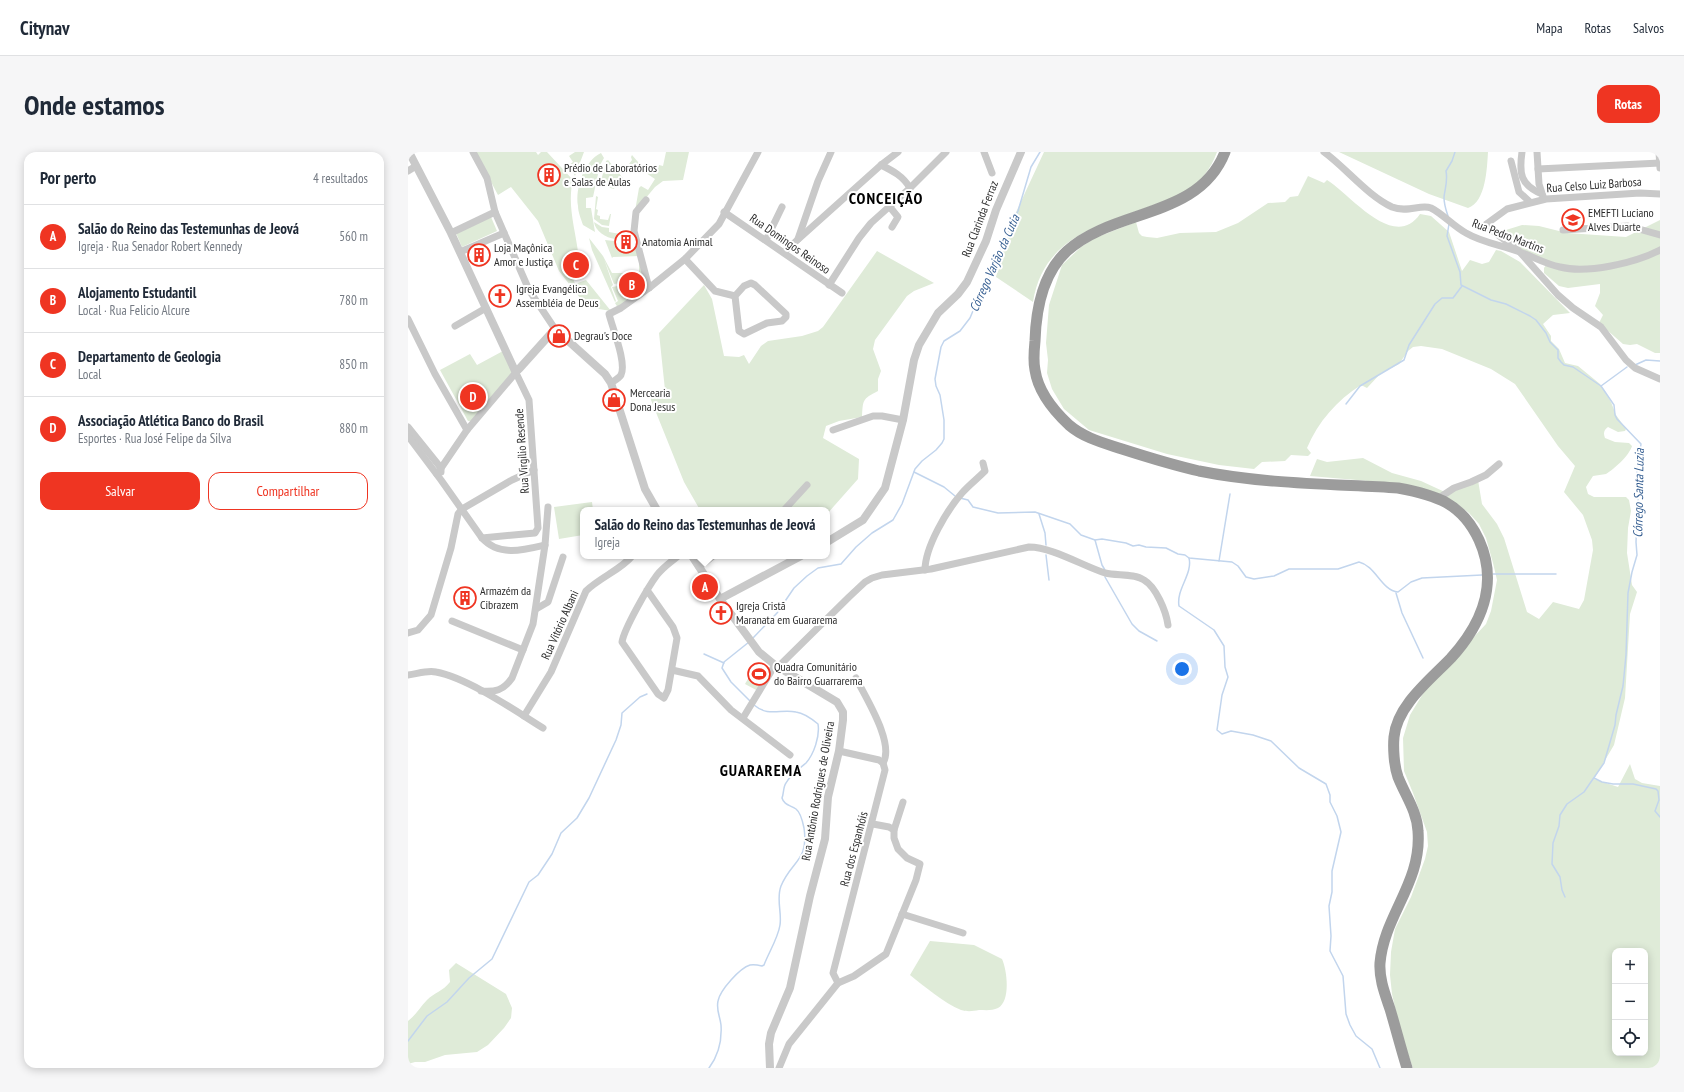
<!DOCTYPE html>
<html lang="pt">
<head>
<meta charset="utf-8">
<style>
	:root { --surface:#fff; --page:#f6f6f7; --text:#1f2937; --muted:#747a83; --line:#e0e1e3; --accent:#ef3522 }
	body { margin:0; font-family:"PT Sans Narrow",sans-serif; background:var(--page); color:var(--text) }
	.controls { position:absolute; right:12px; bottom:12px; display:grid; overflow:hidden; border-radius:8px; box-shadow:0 2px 10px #0003 }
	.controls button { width:36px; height:36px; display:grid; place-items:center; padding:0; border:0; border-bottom:1px solid var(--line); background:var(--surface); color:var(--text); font:20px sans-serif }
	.you { position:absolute; left:774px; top:517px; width:14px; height:14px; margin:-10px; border:3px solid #fff; border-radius:50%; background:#1a73e8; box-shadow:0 0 0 6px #1a73e833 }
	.badge { display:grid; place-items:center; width:26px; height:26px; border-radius:50%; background:var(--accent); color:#fff; font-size:13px; font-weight:700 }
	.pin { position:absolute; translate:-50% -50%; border:2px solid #fff; box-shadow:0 1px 4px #0006 }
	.popup { position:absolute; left:172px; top:355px; width:250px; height:52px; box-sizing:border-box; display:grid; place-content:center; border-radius:8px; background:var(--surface); filter:drop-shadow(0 1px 3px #0005); font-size:13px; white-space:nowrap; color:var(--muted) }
	.popup b { font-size:15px; color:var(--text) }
	.popup::after { content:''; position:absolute; left:50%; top:100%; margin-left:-8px; border:8px solid transparent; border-top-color:var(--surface) }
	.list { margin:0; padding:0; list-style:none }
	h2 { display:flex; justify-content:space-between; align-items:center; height:52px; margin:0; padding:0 16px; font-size:17px }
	h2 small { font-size:13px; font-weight:400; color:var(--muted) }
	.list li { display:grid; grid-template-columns:26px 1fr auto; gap:12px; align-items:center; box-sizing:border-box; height:64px; padding:0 16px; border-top:1px solid var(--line) }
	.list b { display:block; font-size:15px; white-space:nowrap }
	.list p { margin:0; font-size:13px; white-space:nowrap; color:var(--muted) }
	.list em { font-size:13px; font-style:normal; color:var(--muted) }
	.actions { display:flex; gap:8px; padding:12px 16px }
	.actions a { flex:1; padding:9px 0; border:1px solid var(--accent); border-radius:12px; text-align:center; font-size:14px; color:var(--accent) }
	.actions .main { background:var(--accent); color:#fff }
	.icon { flex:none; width:22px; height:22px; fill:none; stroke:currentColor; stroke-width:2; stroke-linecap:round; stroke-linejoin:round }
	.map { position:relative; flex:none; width:1252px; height:916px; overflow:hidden; border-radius:12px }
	header { display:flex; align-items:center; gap:24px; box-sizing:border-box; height:56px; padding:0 20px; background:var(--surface); border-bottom:1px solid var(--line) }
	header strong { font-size:19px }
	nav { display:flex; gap:22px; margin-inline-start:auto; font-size:14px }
	.intro { display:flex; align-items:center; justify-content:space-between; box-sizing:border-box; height:96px; padding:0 24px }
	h1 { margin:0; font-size:28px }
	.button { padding:10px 18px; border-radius:12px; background:var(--accent); color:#fff; font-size:14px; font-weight:700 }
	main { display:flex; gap:24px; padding:0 24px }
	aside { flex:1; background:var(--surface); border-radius:12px; box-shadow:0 2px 10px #0003 }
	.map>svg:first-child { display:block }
	.green { fill:#dfebd8; fill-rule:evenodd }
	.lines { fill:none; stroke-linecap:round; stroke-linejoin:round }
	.stream { stroke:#c2d5ed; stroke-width:1.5 }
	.minor { stroke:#c9c9c9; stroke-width:7 }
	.tertiary { stroke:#c9c9c9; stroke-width:8 }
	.trunk { stroke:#9c9c9c; stroke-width:11 }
	.labels { text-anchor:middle; stroke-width:4; stroke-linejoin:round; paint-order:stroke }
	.poi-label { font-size:12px; fill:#2c2c2c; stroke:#fff; text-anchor:start }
	.street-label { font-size:12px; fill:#2c2c2c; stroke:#fff }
	.water-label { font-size:13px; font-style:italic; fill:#365f92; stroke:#fff }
	.district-label { font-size:16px; font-weight:bold; letter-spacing:1px; fill:#000; stroke:#fff }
</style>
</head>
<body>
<header>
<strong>Citynav</strong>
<nav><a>Mapa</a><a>Rotas</a><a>Salvos</a></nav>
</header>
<div class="intro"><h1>Onde estamos</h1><a class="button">Rotas</a></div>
<main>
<aside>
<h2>Por perto<small>4 resultados</small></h2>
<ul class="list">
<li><span class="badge">A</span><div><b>Salão do Reino das Testemunhas de Jeová</b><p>Igreja · Rua Senador Robert Kennedy</p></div><em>560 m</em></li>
<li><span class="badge">B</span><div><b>Alojamento Estudantil</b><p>Local · Rua Felicio Alcure</p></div><em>780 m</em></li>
<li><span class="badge">C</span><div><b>Departamento de Geologia</b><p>Local</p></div><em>850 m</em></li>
<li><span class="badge">D</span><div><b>Associação Atlética Banco do Brasil</b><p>Esportes · Rua José Felipe da Silva</p></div><em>880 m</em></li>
</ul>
<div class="actions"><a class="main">Salvar</a><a>Compartilhar</a></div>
</aside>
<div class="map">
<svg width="1252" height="916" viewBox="0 0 1252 916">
	<rect width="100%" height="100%" fill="#fff"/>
	<g class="green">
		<path d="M67,0H128L130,3L133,0H139L165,28C159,52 167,76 170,100L158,105L167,132L178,128L203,159L179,155L151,119L130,69L103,35L90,43Z"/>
		<polygon points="167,0 176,0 167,24 161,13 165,10 161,4"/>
		<polygon points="258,0 281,0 275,28 255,29 247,35 227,59 231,36 233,34 240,38 247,27 238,21 239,17 249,20 251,13 255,14"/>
		<path d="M636,0H809C796,35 773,43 740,55C688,74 635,87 625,150L588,125L603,71Z"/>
		<path d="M931,0H1080C1079,16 1078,50 1060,56L1021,42Z"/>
		<path d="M193,1L196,6L192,13L185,45L178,46V56H183L187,80L175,73C173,67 170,60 170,54C167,36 176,9 193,1Z"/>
		<polygon points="224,3 230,10 230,17 227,21 219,18 213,13 215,12 218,14 220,12 222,15 225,15 226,12 221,12 224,8 223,5"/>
		<polygon points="200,8 220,32 219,33 208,30 206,37 192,33 198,9"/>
		<path d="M900,24L916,31L919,28C942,42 986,100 1012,62L1023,64L1041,80L1054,119L1062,108L1074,112L1081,110L1088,98L1093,99L1112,110L1162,161L1145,163L1135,172L1143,184V189L1151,197L1157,211L1170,214L1192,232L1203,250L1208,263L1218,277L1217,279L1210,280L1200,275C1196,278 1195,281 1197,286L1207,290L1221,291L1224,294C1221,304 1206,317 1198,322C1194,323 1189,323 1185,324L1178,335L1180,342L1186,345H1218L1221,348L1223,359L1220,376L1219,401L1224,433L1229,440L1222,462L1217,546L1206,593L1186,627L1210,635L1222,612L1227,627L1234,631L1252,634V916H1005L993,882L984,842L982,823L983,800L987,777L1003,745L1017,707L1020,694L1019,680L1005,641L996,619L995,586L1002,563L1019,535L1078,472L1083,459L1089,428L1085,411L1078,386L1071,372L1061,361L1048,351L995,332L902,324L909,307L919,310L955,306L984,321L1013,329L1039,341L1070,328L1074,352L1089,372L1096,386L1119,460L1131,467L1145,450L1171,457L1176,448L1185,398L1184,388L1175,363L1156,340L1167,314L1150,294L1107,232L1083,217L1034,197L1013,194L1005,195L1000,199L991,212L973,221L959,236L953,233C929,248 910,270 899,296L903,301L900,304L883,303L877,309L854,310L846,317L811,313L759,302L681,278L656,257L644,237L639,221L640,208L638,191L641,153L654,113L673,95L687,86L728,70L731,81L734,84L739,85L749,86L772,81L808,80L830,71L860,51L877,50L882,45L890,44ZM1207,799H1237V901H1207Z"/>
		<polygon points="188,44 190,45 188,57 190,58 189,63 192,64 192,67 200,68 202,62 203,62 201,74 194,73 186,67"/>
		<polygon points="83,65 89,79 54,95 48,81"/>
		<path d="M226,68L231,104L238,137L210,156L207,151L210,149L204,135L210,134L212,141L236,135L235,128L229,129L226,126L217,128V130H214V132L212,131L206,132L196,107L205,133L203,135L208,149L207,150L184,98L181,86L195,104L204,121H231V104L205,105L204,106L197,88L206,89L207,94L224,96L225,86L208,84L207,87C198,86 187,79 186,70L194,75L201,76V80L223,84Z"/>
		<polygon points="1252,68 1252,201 1247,201 1229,192 1222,193 1215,192 1191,171 1195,163 1187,154 1192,141 1192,132 1160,136 1151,134 1136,121 1136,116 1138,113 1093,86 1094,81 1098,78 1114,73 1131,74 1159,81 1218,85"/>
		<path d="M469,99L526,131L506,139L499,144L467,188L465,197L473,219L470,227V239C454,247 455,248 454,265L431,269L418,274L415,286L451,307L450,327L419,362V358H292L276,330L241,243L257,238L251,181L296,133L304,147L316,204L331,205L336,203L341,212L353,194L360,189L394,184L410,179L415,175Z"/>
		<polygon points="95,199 106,221 63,269 60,269 32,218 62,202 69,213"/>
		<polygon points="184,350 185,358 175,358 175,383 151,387 146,355"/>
		<polygon points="350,510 363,517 350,539 337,532"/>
		<path d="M522,789L566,793L594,807C599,818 603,849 590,856C584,859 577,858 571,858C565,859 560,860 553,858C536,851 516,834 502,823Z"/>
		<path d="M48,811L98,842L104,856L103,866L96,876L80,893L69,900L37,903L17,910H7L0,912V869C8,863 12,855 19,848C26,841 35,839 42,830L41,818Z"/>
	</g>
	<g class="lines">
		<g class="stream">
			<path d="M1040,64C1038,58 1036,53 1036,45C1037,36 1040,29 1038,19L1044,9L1047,0"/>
			<polyline points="1041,72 1039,84 1052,120 1053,133 1083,148 1098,152 1122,164 1128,168 1138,181 1142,190 1150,198 1150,206 1153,210 1156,213 1165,215 1193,234 1206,253 1207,263 1209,267 1233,292 1229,319 1230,348 1228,390 1229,403 1224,420 1220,441 1218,503 1215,534 1208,563 1207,573 1196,611 1176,640 1159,652 1152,663 1151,674 1145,691 1144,712 1152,725 1154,738 1157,745"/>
			<polyline points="1227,213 1238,208 1252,209"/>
			<polyline points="1193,234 1219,215"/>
			<polyline points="938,252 952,234 996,208 1001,193 1027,152 1034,146 1045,146 1054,134"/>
			<polyline points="506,320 536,335 547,344"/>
			<path d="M552,346L560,348L565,355L590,361L627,360L662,372L673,383L687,388L694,387L718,391L725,394L731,393L738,395L758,396L770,402L777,403L781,406L824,410L830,414L838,425L846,427L866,424L881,417H930L951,410C968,414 973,438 990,440L1003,430L1014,426L1074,423"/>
			<polyline points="631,362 637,381 638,393"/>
			<polyline points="687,388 694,413 697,418"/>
			<polyline points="638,403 641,428"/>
			<path d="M781,406C785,422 768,437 771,454L806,478L816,494L817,515L820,525L814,543L809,578L814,582L823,579L845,583L863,589L891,616L918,632L922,643V650L929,664L933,680L924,719V740L921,754L923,784L922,799L935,824L938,862L942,873L948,884L964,897L972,916"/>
			<polyline points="811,409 822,342"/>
			<polyline points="1085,422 1148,422"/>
			<polyline points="697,425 724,472 731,479 749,489"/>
			<polyline points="988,441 994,461 1015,506"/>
			<polyline points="345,486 369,461 386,436 399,424 410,416 433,412 448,395 464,381 485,368 494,352 507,317 514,309 528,298 534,291 536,287 536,268 532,243 528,234 527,227 533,195 536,189 552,179 562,166 572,142 586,116 595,90 610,59 623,15 632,0"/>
			<polyline points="341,490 316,510 314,516 323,530 342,549"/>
			<polyline points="296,502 316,511"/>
			<polyline points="1186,626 1194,630 1205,632 1225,632 1248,637 1250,639 1251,648 1247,659 1252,665"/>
			<polyline points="0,889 19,864 39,850 61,826 84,807 121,730 130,723 144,702 153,681 169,666 181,646 208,588 213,573 214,561 232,545 239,542"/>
			<path d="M301,916C310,904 314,888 313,873C312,864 308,858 310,849C312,838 332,816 342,813C346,812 350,813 354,814L356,813C361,800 370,786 372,773C374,760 368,747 373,734C383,709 401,709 396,676C395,671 392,660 388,657C382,653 376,653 374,646C376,641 375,635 378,631C383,622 391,617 398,611C406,602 412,584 410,572C404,567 396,561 388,560C372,557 360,565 346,553"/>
		</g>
		<g class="minor">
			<polyline points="65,0 79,26 87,60 121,138 147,177"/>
			<polyline points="576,0 584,21"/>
			<path d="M916,0C938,16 960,44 984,55C999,61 1013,52 1023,56C1035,62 1045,74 1058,81C1073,90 1092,93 1109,99C1124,104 1137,112 1152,115C1179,122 1227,111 1252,98"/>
			<path d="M1114,0C1111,21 1112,33 1134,42"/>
			<polyline points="1129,0 1131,32 1135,44"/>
			<polyline points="1251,0 1252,16"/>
			<polyline points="1103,9 1111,40 1122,50"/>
			<path d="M473,13C485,19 495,24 502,36"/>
			<polyline points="1130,17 1252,11"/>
			<polyline points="0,19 8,14"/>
			<polyline points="1252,42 1232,41 1138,47 1099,57 1077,73 1111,99 1150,143 1165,156 1193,175 1218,208 1227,216 1252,227"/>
			<polyline points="238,48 228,60 226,79 241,136"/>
			<polyline points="481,54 490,65 484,75"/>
			<polyline points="316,60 434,141"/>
			<polyline points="1155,78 1220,74 1252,83"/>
			<polyline points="43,81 87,60"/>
			<polyline points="390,87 410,29 423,0"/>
			<polyline points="358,88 374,55"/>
			<polyline points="52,100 96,81"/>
			<polyline points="376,100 473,13 490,0"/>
			<polyline points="277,107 307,139 327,144"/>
			<polygon points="343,131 347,133 378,162 378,165 374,169 359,171 336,182 331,179 327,144 336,134"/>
			<polyline points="421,133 451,86 463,71 502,36 538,0"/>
			<polyline points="0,167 27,222 59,278"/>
			<polyline points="47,174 78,156"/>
			<path d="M203,231C206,229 211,226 213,223C219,211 204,175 201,162L213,156L241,136L277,107L311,72L350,0"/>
			<polyline points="0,275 33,316 33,320"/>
			<polyline points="425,278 465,264 474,264 495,268"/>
			<path d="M0,284L33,328L74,386C91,405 116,398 137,393"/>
			<polyline points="29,322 59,278 110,218"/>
			<polyline points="1031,346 1046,336 1063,330 1078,323 1091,312"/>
			<polyline points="376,358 399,333"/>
			<polyline points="74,386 127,381 130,376 121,248 108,221"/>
			<polyline points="291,415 305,404"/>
			<path d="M517,418C517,395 539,358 554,341C561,333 569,327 577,319L575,311"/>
			<path d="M239,438L265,475L269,486L260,538L256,546L250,542L214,490C216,477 240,435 249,423C255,415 263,410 270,404"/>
			<polyline points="128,457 140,450 155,405"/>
			<polyline points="44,469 115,498"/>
			<polyline points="0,481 10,478 23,463 43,396 50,362 54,357 104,328 126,318"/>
			<path d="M370,515L441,445L457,430L464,426L474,423L523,417L621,395C644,395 675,414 697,421C709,424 726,421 736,428C748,435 758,459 760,473"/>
			<polyline points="264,518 290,524 323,558 382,603"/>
			<path d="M0,523C9,522 19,518 28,520C60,526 106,558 135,576"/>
			<path d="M448,526C457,545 487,591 475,611"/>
			<path d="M73,539C87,540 95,539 104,526L125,472L137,393L140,355"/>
			<path d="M116,564L143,520L178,439C191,426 214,417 224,404"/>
			<polyline points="335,566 367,513"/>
			<polyline points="486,678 495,650"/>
			<polyline points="494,762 555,781"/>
			<polyline points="430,831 425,821 477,618 475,611 471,608 431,599"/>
			<polyline points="371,916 381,892 430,831 446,824 478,802 508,728 512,712 499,706 490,697 486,686 486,678 481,675 465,672"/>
		</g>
		<g class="tertiary">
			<polyline points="1,0 43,81 108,221"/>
			<polyline points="111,217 147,177 197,222 203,231 237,337 249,358"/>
			<polyline points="419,390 455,368 477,336 495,268 506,208 511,193 530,161 550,142 559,130 578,89 588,58 613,0"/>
			<polyline points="284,404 312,447 351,500 367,513 429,550 435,560 435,568 431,599 420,645 417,687 402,744 382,836 363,881 361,892 362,916"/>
			<polyline points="312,447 393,404"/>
		</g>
		<path class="trunk" d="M817,0C791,67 706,56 659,99C634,122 628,157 627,189C626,199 625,209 627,218C630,239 646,259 661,273C676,286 696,291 714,297C739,305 765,313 791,319C856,332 924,332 990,336C1028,343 1054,351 1071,388C1091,432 1073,473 1043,506C1023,527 989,553 986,585C985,596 986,614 990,625C997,643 1009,659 1010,679C1014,731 976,763 972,811C971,827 977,842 982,857C988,877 993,897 999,916"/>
	</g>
	<defs>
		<g id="building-ring" transform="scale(1.15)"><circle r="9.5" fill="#fff" stroke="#ef3522" stroke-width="1.5"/><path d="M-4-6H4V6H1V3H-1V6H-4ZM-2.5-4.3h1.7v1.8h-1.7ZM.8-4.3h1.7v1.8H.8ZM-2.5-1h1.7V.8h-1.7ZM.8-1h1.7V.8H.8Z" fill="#ef3522"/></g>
		<g id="school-ring" transform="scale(1.15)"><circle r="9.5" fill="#fff" stroke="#ef3522" stroke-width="1.5"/><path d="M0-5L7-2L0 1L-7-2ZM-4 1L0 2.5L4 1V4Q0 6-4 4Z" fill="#ef3522"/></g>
		<g id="church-ring" transform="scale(1.15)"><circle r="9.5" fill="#fff" stroke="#ef3522" stroke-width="1.5"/><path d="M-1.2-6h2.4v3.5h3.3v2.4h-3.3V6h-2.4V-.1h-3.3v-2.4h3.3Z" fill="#ef3522"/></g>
		<g id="shop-ring" transform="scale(1.15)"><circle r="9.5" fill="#fff" stroke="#ef3522" stroke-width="1.5"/><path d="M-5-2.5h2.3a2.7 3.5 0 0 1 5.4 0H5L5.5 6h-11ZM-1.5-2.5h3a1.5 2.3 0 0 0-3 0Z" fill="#ef3522"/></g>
		<g id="stadium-ring" transform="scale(1.15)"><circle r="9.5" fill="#fff" stroke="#ef3522" stroke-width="1.5"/><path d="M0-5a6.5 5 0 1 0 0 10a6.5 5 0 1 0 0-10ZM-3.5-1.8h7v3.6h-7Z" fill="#ef3522"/></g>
	</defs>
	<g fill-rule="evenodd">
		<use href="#building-ring" x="141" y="23"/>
		<use href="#school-ring" x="1165" y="68"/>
		<use href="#building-ring" x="218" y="90"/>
		<use href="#building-ring" x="71" y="103"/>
		<use href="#church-ring" x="92" y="144"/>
		<use href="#shop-ring" x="151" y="184"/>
		<use href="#shop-ring" x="206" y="248"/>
		<use href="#building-ring" x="57" y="446"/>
		<use href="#church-ring" x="313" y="461"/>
		<use href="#stadium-ring" x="351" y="522"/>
	</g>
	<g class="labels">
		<g class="poi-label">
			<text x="156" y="20">Prédio de Laboratórios<tspan x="156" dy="14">e Salas de Aulas</tspan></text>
			<text x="1180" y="65">EMEFTI Luciano<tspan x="1180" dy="14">Alves Duarte</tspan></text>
			<text x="234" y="94">Anatomia Animal</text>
			<text x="86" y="100">Loja Maçônica<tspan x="86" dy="14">Amor e Justiça</tspan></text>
			<text x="108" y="141">Igreja Evangélica<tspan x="108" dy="14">Assembléia de Deus</tspan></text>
			<text x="166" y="188">Degrau's Doce</text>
			<text x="222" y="245">Mercearia<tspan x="222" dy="14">Dona Jesus</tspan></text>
			<text x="72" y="443">Armazém da<tspan x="72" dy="14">Cibrazem</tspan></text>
			<text x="328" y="458">Igreja Cristã<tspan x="328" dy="14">Maranata em Guararema</tspan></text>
			<text x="366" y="519">Quadra Comunitário<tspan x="366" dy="14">do Bairro Guarrarema</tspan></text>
		</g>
		<g class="street-label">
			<text transform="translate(1186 33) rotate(-4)" y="4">Rua Celso Luiz Barbosa</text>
			<text transform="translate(572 67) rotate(-69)" y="4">Rua Clarinda Ferraz</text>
			<text transform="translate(1100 84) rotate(21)" y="4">Rua Pedro Martins</text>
			<text transform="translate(382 92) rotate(35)" y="4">Rua Domingos Reinoso</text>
			<text transform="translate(114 299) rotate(-94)" y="4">Rua Virgílio Resende</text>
			<text transform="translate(152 473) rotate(-66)" y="4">Rua Vitório Albani</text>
			<text transform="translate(410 639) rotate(-80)" y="4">Rua Antônio Rodrigues de Oliveira</text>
			<text transform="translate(446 697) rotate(-75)" y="4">Rua dos Espanhóis</text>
		</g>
		<g class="water-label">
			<text transform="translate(586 111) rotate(-66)" y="5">Córrego Varjão da Cutia</text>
			<text transform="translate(1230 341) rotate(-89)" y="5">Córrego Santa Luzia</text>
		</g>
		<g class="district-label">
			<text x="478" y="52">CONCEIÇÃO</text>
			<text x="353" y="624">GUARAREMA</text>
		</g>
	</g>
</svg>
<div class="controls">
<button>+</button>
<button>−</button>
<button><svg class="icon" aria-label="locate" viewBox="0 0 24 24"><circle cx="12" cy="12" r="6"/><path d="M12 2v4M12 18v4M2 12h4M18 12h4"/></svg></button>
</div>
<div class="you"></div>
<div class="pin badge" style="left:297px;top:435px">A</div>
<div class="popup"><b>Salão do Reino das Testemunhas de Jeová</b>Igreja</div>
<div class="pin badge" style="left:224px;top:133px">B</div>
<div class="pin badge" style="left:168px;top:113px">C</div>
<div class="pin badge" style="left:65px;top:245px">D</div>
</div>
</main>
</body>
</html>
